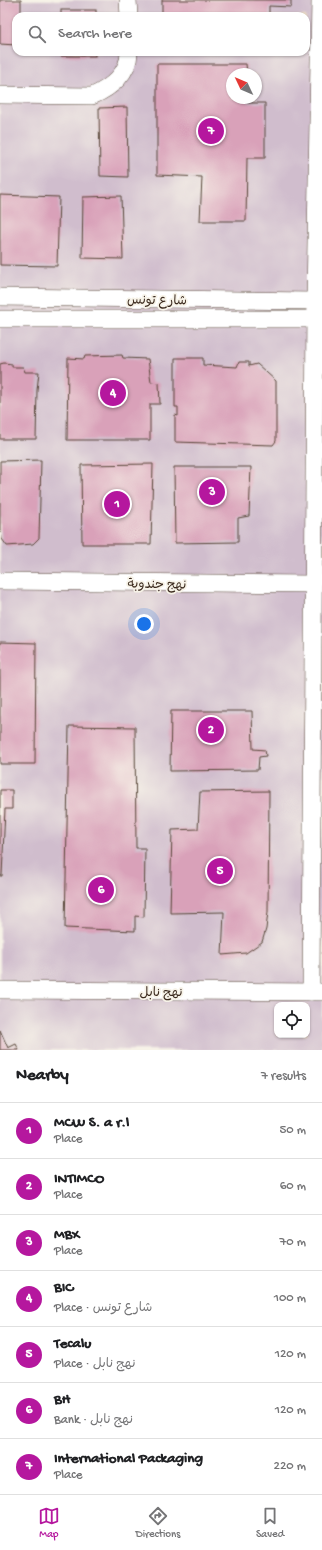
<!DOCTYPE html>
<html lang="en">
<head>
<meta charset="utf-8">
<style>
	:root { --surface:#fff; --page:#f2f2f2; --text:#202124; --muted:#757577; --line:#e0e0e0; --accent:#b5179e }
	body { margin:0; font-family:"Gochi Hand","Playpen Sans Arabic",sans-serif; background:var(--page); color:var(--text) }
	.controls { position:absolute; right:12px; bottom:12px; display:grid; overflow:hidden; border-radius:8px; box-shadow:0 1px 3px #0004 }
	.controls button { width:36px; height:36px; display:grid; place-items:center; padding:0; border:0; border-bottom:1px solid var(--line); background:var(--surface); color:var(--text); font:20px sans-serif }
	.compass { position:absolute; left:226px; top:68px; width:36px; height:36px; border-radius:50%; background:var(--surface); box-shadow:0 1px 3px #0004; rotate:314deg }
	.you { position:absolute; left:144px; top:624px; width:14px; height:14px; margin:-10px; border:3px solid #fff; border-radius:50%; background:#1a73e8; box-shadow:0 0 0 6px #1a73e833 }
	.badge { display:grid; place-items:center; width:26px; height:26px; border-radius:50%; background:var(--accent); color:#fff; font-size:13px; font-weight:700 }
	.pin { position:absolute; translate:-50% -50%; border:2px solid #fff; box-shadow:0 1px 4px #0006 }
	.list { margin:0; padding:0; list-style:none }
	h2 { display:flex; justify-content:space-between; align-items:center; height:52px; margin:0; padding:0 16px; font-size:17px }
	h2 small { font-size:13px; font-weight:400; color:var(--muted) }
	.list li { display:grid; grid-template-columns:26px 1fr auto; gap:12px; align-items:center; box-sizing:border-box; height:56px; padding:0 16px; border-top:1px solid var(--line) }
	.list b { display:block; font-size:15px; white-space:nowrap }
	.list p { margin:0; font-size:13px; white-space:nowrap; color:var(--muted) }
	.list em { font-size:13px; font-style:normal; color:var(--muted) }
	.icon { flex:none; width:22px; height:22px; fill:none; stroke:currentColor; stroke-width:2; stroke-linecap:round; stroke-linejoin:round }
	.map { position:relative; flex:none; width:322px; height:1050px; overflow:hidden }
	.search { position:absolute; background:var(--surface); box-shadow:0 1px 3px #0004; left:12px; right:12px; top:12px; height:44px; display:flex; align-items:center; gap:10px; box-sizing:border-box; padding:0 14px; border-radius:12px; color:var(--muted); font-size:15px }
	.sheet { height:444px; background:var(--surface) }
	nav { display:flex; justify-content:space-around; align-items:center; box-sizing:border-box; height:56px; border-top:1px solid var(--line); background:var(--surface); font-size:11px; color:var(--muted) }
	nav a { display:grid; justify-items:center; gap:2px }
	nav .on { color:var(--accent) }
	.map>svg:first-child { display:block }
	.industrial { fill:#d0bdcd; fill-rule:evenodd }
	.building { fill:#d9a1b9 }
	.lines { fill:none; stroke-linecap:round; stroke-linejoin:round }
	.minor-casing { stroke:#564537; stroke-width:18 }
	.minor { stroke:#fff; stroke-width:17 }
	.labels { text-anchor:middle; stroke-width:3.5; stroke-linejoin:round; paint-order:stroke }
	.street-label { font-size:13px; fill:#3b2a1e; stroke:#f7f3e8 }
</style>
</head>
<body>
<div class="map">
<svg width="322" height="1050" viewBox="0 0 322 1050">
	<rect width="100%" height="100%" fill="#f7f3e8"/>
	<filter id="ink" filterUnits="userSpaceOnUse"><feTurbulence type="fractalNoise" baseFrequency=".025" numOctaves="2"/><feDisplacementMap in="SourceGraphic" scale="8" xChannelSelector="R" yChannelSelector="G"/><feConvolveMatrix kernelMatrix="1 2 1 2 8 2 1 2 1" color-interpolation-filters="sRGB"/></filter>
	<filter id="wash" filterUnits="userSpaceOnUse"><feTurbulence type="fractalNoise" baseFrequency=".012" numOctaves="4" result="noise"/><feDisplacementMap in="SourceGraphic" scale="16" xChannelSelector="R" yChannelSelector="G"/><feGaussianBlur stdDeviation="0.9" result="paint"/><feColorMatrix in="noise" values="0 0 0 0 0 0 0 0 0 0 0 0 0 0 0 0 0 1.4 0 .05"/><feComposite in="paint" operator="in"/></filter>
	<g filter="url(#wash)">
		<rect width="100%" height="100%" fill="#f1e0c2"/>
		<path class="industrial" d="M0,0H322V1050H0ZM16,16H306V52H16ZM232,74H256V98H232ZM277,1005H307V1035H277Z"/>
		<g id="blocks">
			<g class="building">
				<polygon points="0,0 21,0 21,16 16,16 16,45 0,44"/>
				<polygon points="162,0 291,0 291,7 269,6 269,16 162,16"/>
				<rect x="61" y="10" width="35" height="6"/>
				<rect x="61" y="52" width="34" height="4"/>
				<polygon points="157,64 246,64 247,74 232,74 232,98 248,98 248,103 265,103 265,158 247,158 246,221 200,221 202,177 157,175"/>
				<polygon points="127,107 128,177 100,176 99,108"/>
				<polygon points="0,195 59,197 57,266 0,265"/>
				<polygon points="121,196 123,259 82,258 83,197"/>
				<polygon points="122,355 123,358 148,359 151,382 159,383 160,404 150,404 150,440 67,440 68,358 84,359 85,356"/>
				<polygon points="175,358 203,358 203,365 237,367 239,362 249,362 249,366 257,364 276,381 276,441 273,445 175,442 175,415 178,416 178,407 175,407"/>
				<polygon points="4,363 12,364 12,367 23,367 25,372 39,372 37,390 36,439 0,439 0,364"/>
				<polygon points="41,460 39,538 33,544 7,546 2,539 1,530 0,530 0,461"/>
				<polygon points="153,464 151,544 82,544 81,465"/>
				<polygon points="174,467 251,467 249,516 238,518 238,542 175,543"/>
				<polygon points="0,642 36,643 35,764 0,764"/>
				<polygon points="171,711 252,711 253,749 265,750 266,756 259,757 258,770 170,771"/>
				<polygon points="69,726 135,727 136,848 145,848 144,917 135,916 135,931 65,928"/>
				<polygon points="0,790 12,790 12,809 5,809 2,876 0,876"/>
				<polygon points="269,791 268,912 266,929 262,942 246,953 222,955 224,912 170,913 172,830 198,829 200,792"/>
				<polygon points="0,1030 8,1048 16,1044 19,1050 0,1050"/>
			</g>
		</g>
	</g>
	<g filter="url(#ink)">
		<use href="#blocks" fill-opacity="0" stroke="#564537" stroke-width="1"/>
		<g class="lines">
			<g class="minor-casing">
				<g id="minor">
					<polyline points="128,0 129,16"/>
					<path d="M0,95L92,96C111,88 129,73 129,52"/>
					<polyline points="0,297 315,301 322,305"/>
					<polyline points="0,319 315,319 322,315"/>
					<polyline points="0,581 313,584"/>
					<polyline points="0,990 322,992"/>
					<polyline points="311,992 315,301 320,0"/>
				</g>
			</g>
			<use href="#minor" class="minor"/>
		</g>
	</g>
	<g class="labels">
		<g class="street-label">
			<text transform="translate(157 299) rotate(1)" y="5">شارع تونس</text>
			<text transform="translate(157 583) rotate(1)" y="5">نهج جندوبة</text>
			<text x="161" y="996">نهج نابل</text>
		</g>
	</g>
</svg>
<div class="controls">
<button><svg class="icon" aria-label="locate" viewBox="0 0 24 24"><circle cx="12" cy="12" r="6"/><path d="M12 2v4M12 18v4M2 12h4M18 12h4"/></svg></button>
</div>
<svg class="compass" viewBox="-18 -18 36 36"><path d="M0-13l5 13h-10z" fill="#e53935"/><path d="M0 13l5-13h-10z" fill="#757577"/></svg>
<div class="you"></div>
<div class="pin badge" style="left:117px;top:504px">1</div>
<div class="pin badge" style="left:211px;top:730px">2</div>
<div class="pin badge" style="left:212px;top:492px">3</div>
<div class="pin badge" style="left:113px;top:393px">4</div>
<div class="pin badge" style="left:220px;top:871px">5</div>
<div class="pin badge" style="left:101px;top:890px">6</div>
<div class="pin badge" style="left:211px;top:131px">7</div>
<div class="search"><svg class="icon" aria-label="search" viewBox="0 0 24 24"><circle cx="10" cy="10" r="6"/><path d="M15 15l6 6"/></svg>Search here</div>
</div>
<section class="sheet">
<h2>Nearby<small>7 results</small></h2>
<ul class="list">
<li><span class="badge">1</span><div><b>MCW S. a r.l</b><p>Place</p></div><em>50 m</em></li>
<li><span class="badge">2</span><div><b>INTIMCO</b><p>Place</p></div><em>60 m</em></li>
<li><span class="badge">3</span><div><b>MBX</b><p>Place</p></div><em>70 m</em></li>
<li><span class="badge">4</span><div><b>BIC</b><p>Place · شارع تونس</p></div><em>100 m</em></li>
<li><span class="badge">5</span><div><b>Tecalu</b><p>Place · نهج نابل</p></div><em>120 m</em></li>
<li><span class="badge">6</span><div><b>BH</b><p>Bank · نهج نابل</p></div><em>120 m</em></li>
<li><span class="badge">7</span><div><b>International Packaging</b><p>Place</p></div><em>220 m</em></li>
</ul>
</section>
<nav>
<a class="on"><svg class="icon" aria-label="map" viewBox="0 0 24 24"><path d="M3 6l6-2 6 2 6-2v14l-6 2-6-2-6 2zM9 4v14M15 6v14"/></svg>Map</a>
<a><svg class="icon" aria-label="directions" viewBox="0 0 24 24"><path d="M12 3l9 9-9 9-9-9zM9 14v-3h6M13 9l2 2-2 2"/></svg>Directions</a>
<a><svg class="icon" aria-label="saved" viewBox="0 0 24 24"><path d="M7 4h10v16l-5-4-5 4z"/></svg>Saved</a>
</nav>
</body>
</html>
